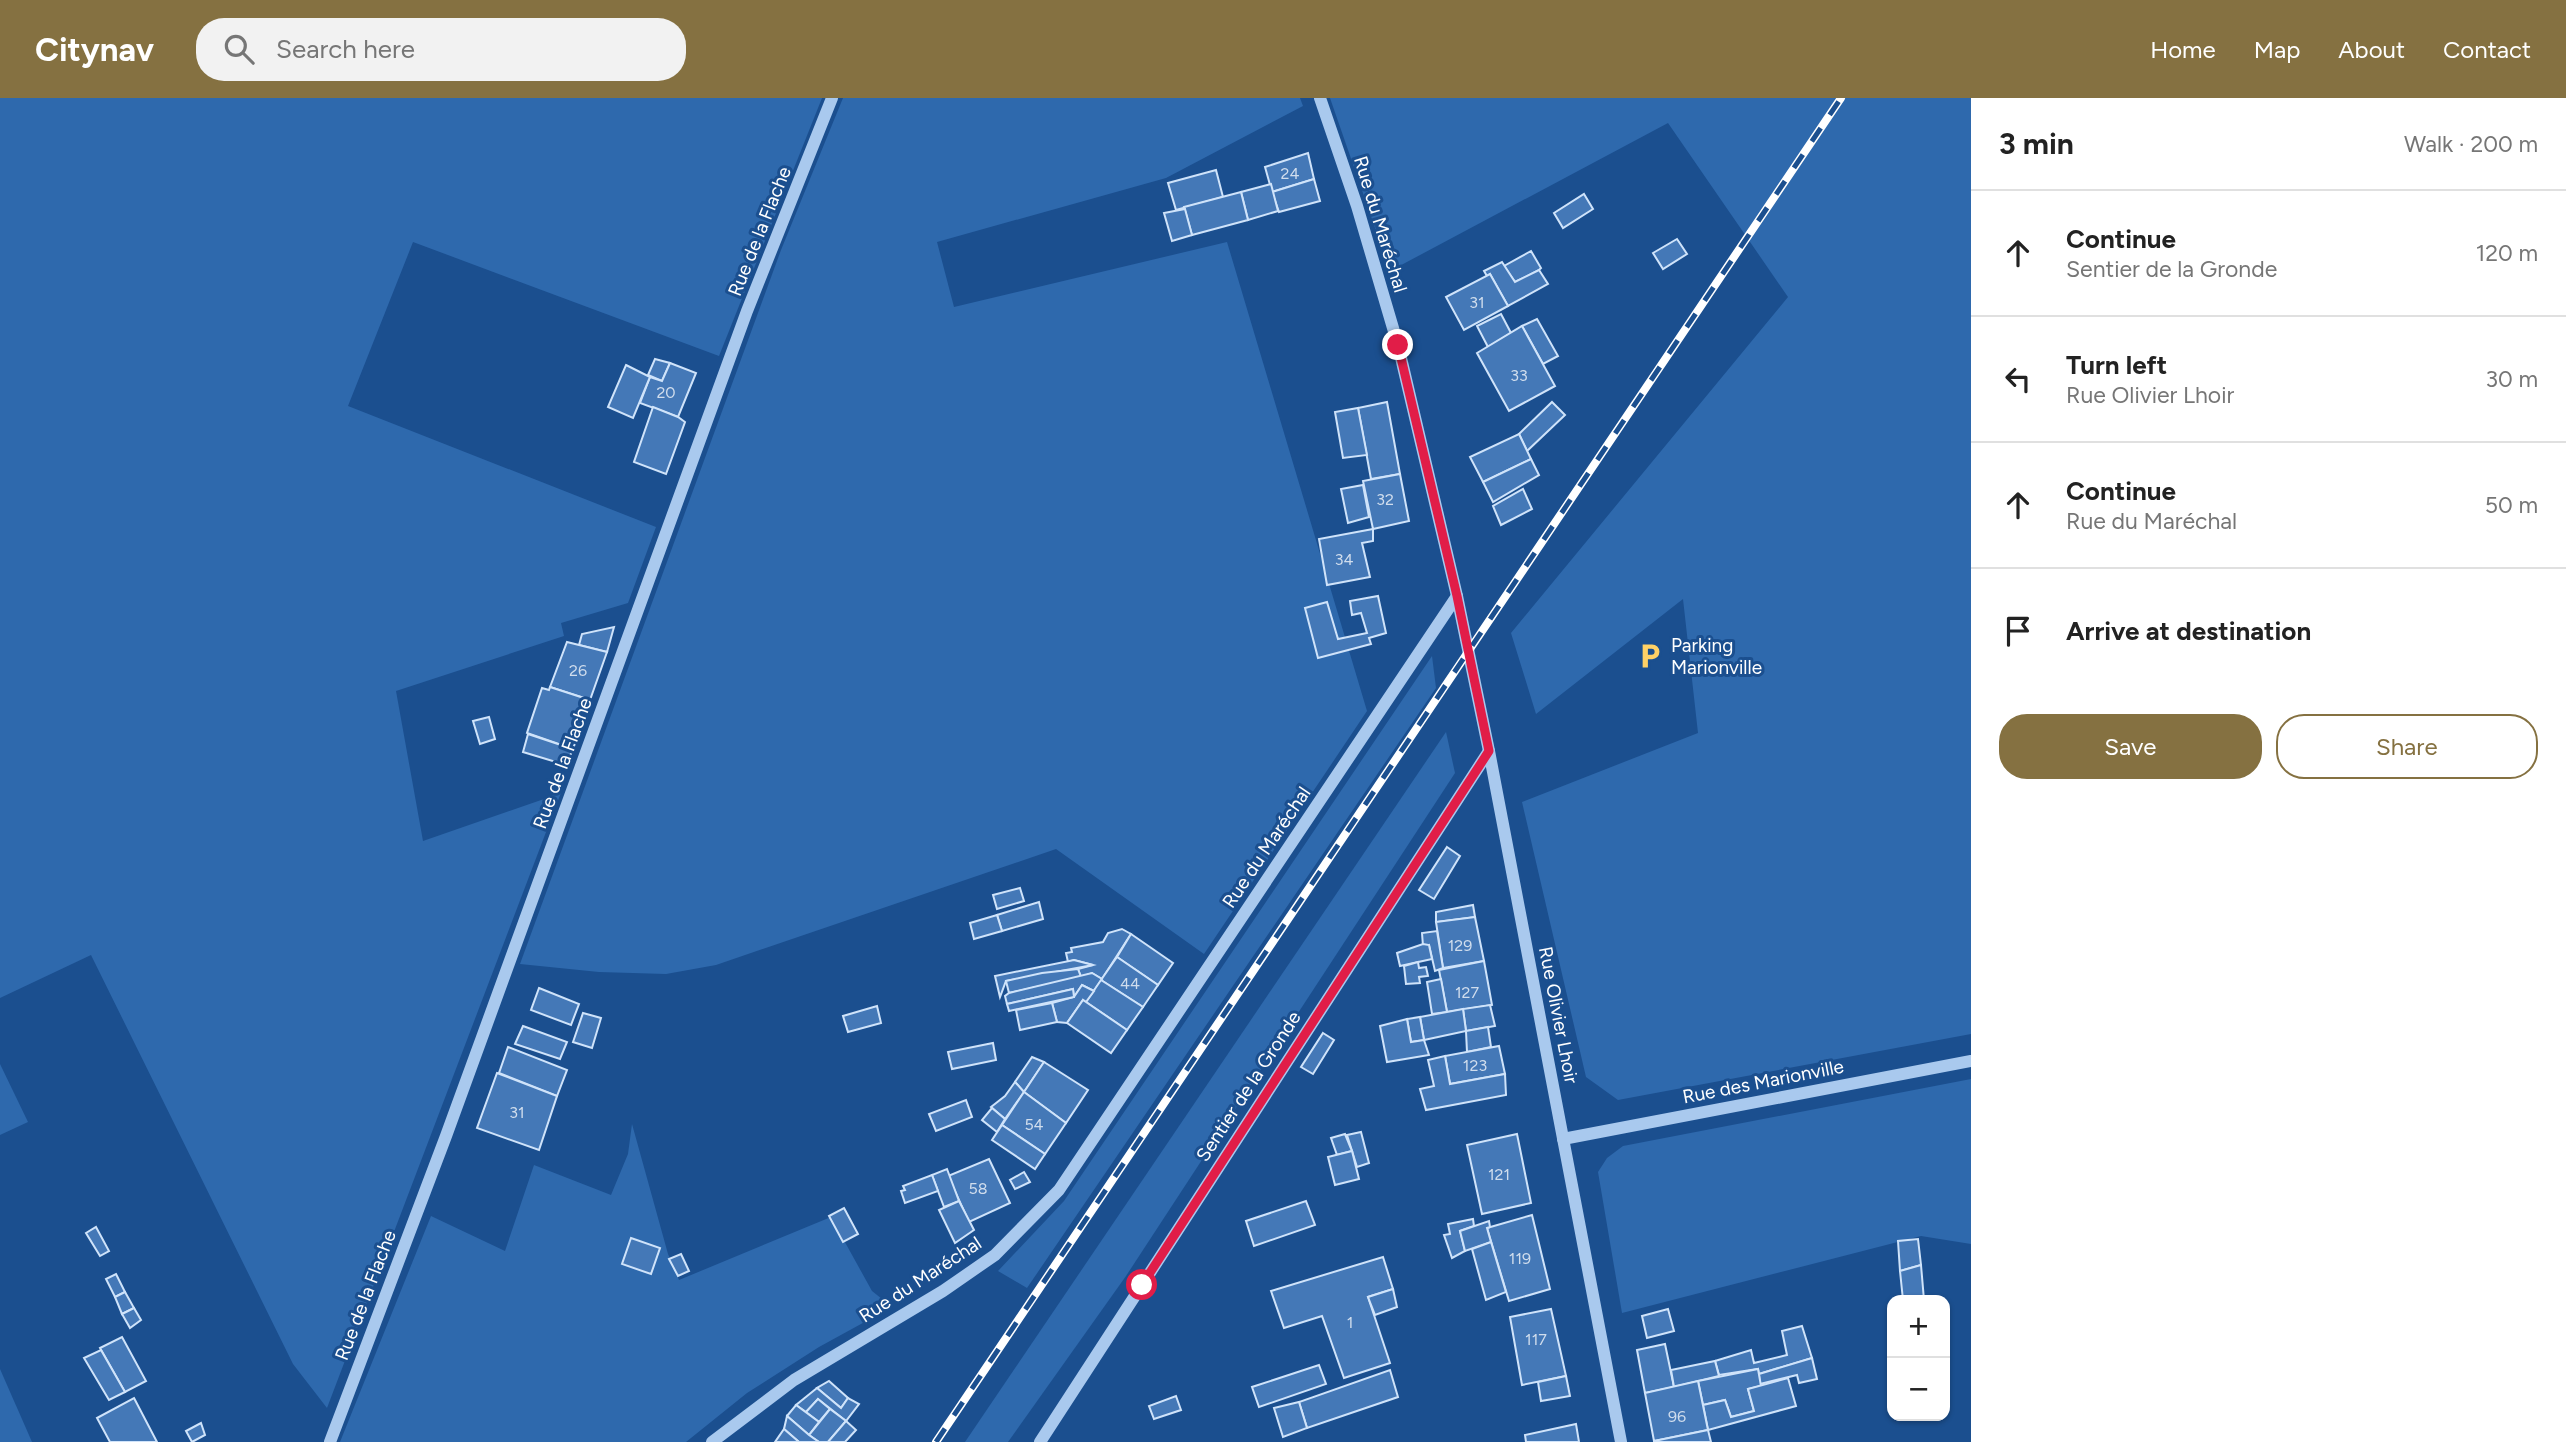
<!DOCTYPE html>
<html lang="en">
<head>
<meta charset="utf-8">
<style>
	:root { --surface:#fff; --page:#f2f2f2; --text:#222; --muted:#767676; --line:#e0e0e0; --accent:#857141 }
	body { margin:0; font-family:Figtree,sans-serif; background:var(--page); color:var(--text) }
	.controls { position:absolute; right:21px; bottom:21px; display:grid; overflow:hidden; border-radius:14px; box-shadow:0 2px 5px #0004 }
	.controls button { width:63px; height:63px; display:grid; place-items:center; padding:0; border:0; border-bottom:2px solid var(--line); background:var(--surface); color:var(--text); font:35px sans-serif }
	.stop { position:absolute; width:21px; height:21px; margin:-16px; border:5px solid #e11d48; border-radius:50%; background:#fff }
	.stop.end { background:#e11d48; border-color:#fff; box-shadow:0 2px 7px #0008 }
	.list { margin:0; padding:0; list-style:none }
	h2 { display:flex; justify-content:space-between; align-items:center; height:91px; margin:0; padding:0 28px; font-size:30px }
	h2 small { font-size:23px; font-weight:400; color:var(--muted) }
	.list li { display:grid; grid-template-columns:46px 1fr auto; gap:21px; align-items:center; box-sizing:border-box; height:126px; padding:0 28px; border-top:2px solid var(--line) }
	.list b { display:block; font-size:26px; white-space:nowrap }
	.list p { margin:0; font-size:23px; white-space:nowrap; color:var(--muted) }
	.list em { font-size:23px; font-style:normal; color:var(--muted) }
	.actions { display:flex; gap:14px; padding:21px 28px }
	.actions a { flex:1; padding:16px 0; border:2px solid var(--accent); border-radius:28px; text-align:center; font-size:24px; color:var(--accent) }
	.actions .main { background:var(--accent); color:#fff }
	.icon { flex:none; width:38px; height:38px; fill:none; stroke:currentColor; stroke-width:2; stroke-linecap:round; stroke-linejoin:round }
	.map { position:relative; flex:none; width:1971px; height:1344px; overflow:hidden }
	header { display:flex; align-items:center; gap:42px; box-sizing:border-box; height:98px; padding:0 35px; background:var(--accent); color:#fff }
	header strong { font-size:33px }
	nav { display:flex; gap:38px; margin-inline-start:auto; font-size:24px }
	.search { width:490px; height:63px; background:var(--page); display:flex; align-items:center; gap:18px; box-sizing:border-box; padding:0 24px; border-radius:28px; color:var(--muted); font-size:26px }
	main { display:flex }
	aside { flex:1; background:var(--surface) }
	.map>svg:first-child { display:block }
	.green { fill:#2e69ad }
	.building { fill:#4478b7; stroke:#cfe3fa; stroke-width:2 }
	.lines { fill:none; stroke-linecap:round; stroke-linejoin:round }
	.minor { stroke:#a9c9ee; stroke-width:12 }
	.rail-casing { stroke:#fff; stroke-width:8 }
	.rail { stroke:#1b4f8f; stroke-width:5; stroke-dasharray:16; stroke-linecap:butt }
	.route { stroke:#e11d48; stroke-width:9 }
	.labels { text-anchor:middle; stroke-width:6; stroke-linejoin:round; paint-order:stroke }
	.number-label { font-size:16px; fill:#d0dded }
	.street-label { font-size:19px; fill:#fff; stroke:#1b4f8f }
	.poi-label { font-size:19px; fill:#fff; stroke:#1b4f8f; text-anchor:start }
</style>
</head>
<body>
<header>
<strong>Citynav</strong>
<div class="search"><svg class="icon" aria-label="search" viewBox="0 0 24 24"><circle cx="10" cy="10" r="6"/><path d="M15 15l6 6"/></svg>Search here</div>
<nav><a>Home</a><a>Map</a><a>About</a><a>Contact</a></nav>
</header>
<main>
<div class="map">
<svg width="1971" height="1344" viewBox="0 0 1971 1344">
	<rect width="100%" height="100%" fill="#1b4f8f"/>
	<g class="green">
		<polygon points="0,0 822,0 719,258 413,144 348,308 656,429 628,505 561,525 564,538 396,593 423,743 544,701 562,692 327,1310 293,1266 91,857 0,900"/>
		<polygon points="843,0 1300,0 1303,8 1166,80 937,144 954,209 1227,144 1367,613 1204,856 1056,751 716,867 666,876 599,874 520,866 781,152"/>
		<polygon points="1330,0 1971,0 1971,936 1618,1002 1586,979 1522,704 1698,635 1683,501 1536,616 1511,535 1788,199 1668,25 1390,173"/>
		<polygon points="1432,558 1436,590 1027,1190 998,1173 1064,1103"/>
		<polygon points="1446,634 1455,675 1126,1178 1008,1344 965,1344"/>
		<polygon points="0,966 28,1024 0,1037"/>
		<polygon points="1971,981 1971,1146 1921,1138 1622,1215 1598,1074 1607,1060 1623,1048"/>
		<polygon points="632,1026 668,1156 679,1182 831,1119 872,1193 892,1209 819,1249 747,1295 686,1344 340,1344 431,1118 505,1153 534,1067 611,1097 628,1056"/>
		<polygon points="0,1271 32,1344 0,1344"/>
	</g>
	<g class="building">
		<polygon points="1308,55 1314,81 1272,94 1265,69"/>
		<polygon points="1216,72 1223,99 1176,112 1168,85"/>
		<polygon points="1314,81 1320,103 1279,114 1272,94"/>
		<polygon points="1271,86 1278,113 1248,122 1241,94"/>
		<polygon points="1241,94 1248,122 1192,137 1184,109"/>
		<polygon points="1584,96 1593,111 1563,130 1554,115"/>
		<polygon points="1185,111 1192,137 1172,143 1164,115"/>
		<polygon points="1677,141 1687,156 1663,171 1653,155"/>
		<polygon points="1531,153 1541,170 1539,172 1515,184 1504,168"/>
		<polygon points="1502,164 1515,184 1539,172 1548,186 1508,208 1490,176 1487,178 1484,173"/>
		<polygon points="1490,176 1508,208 1464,232 1446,199"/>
		<polygon points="1501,216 1511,235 1488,249 1477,228"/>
		<polygon points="1537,221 1558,258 1543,266 1522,228"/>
		<polygon points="1522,228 1555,288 1509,313 1477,255"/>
		<polygon points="655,261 670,265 662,283 648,277"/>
		<polygon points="670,265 696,275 678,319 640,305 650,279 662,283"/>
		<polygon points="626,267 650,279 633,320 608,309"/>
		<polygon points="1387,304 1400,376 1371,381 1358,310"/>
		<polygon points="1552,304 1565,317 1527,353 1519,336"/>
		<polygon points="653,309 678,319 685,324 666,376 634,364"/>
		<polygon points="1358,310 1367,357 1343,360 1335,314"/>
		<polygon points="1519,336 1531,361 1483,384 1470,359"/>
		<polygon points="1531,361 1539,377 1493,404 1483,384"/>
		<polygon points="1400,376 1409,423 1373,431 1363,383"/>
		<polygon points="1363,387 1369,419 1348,425 1341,391"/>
		<polygon points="1523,391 1532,411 1501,427 1493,408"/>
		<polygon points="1373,431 1373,443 1362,445 1370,479 1327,487 1319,441"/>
		<polygon points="1378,498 1386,535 1369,540 1371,546 1318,560 1305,510 1327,504 1338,541 1367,535 1361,515 1352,517 1350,503"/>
		<polygon points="614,529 607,554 579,547 582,536"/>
		<polygon points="567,544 607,554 590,602 550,589"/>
		<polygon points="550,589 590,602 573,651 527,635 542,590 549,592"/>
		<polygon points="489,619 495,641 480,646 473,623"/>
		<polygon points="528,636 573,651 566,667 523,654"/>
		<polygon points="1447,749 1460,758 1434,801 1419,792"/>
		<polygon points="1020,790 1024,803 997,811 993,797"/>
		<polygon points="1039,804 1043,821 1002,833 997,817"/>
		<polygon points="1473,807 1475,819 1436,824 1436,814"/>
		<polygon points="997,817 1002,833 974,841 970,825"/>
		<polygon points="1475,819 1484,863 1443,870 1436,824"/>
		<polygon points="1122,831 1131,836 1102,881 1092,875 1081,879 1078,871 1093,867 1074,862 1068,864 1066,855 1072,854 1071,850 1103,844 1108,835"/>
		<polygon points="1437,833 1443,870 1435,873 1429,847 1423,848 1422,835"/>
		<polygon points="1131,836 1173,865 1158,887 1117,859"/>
		<polygon points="1423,846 1429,847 1432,861 1400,868 1397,855"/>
		<polygon points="1117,859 1158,887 1143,909 1101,882"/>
		<polygon points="1074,862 1093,867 1006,883 1000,899 995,878"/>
		<polygon points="1484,863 1492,907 1447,914 1439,872"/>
		<polygon points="1418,864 1419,870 1426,869 1428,878 1419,879 1420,885 1406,886 1404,868"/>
		<polygon points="1078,871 1081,879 1009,895 1006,883 1042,875"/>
		<polygon points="1092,875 1102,881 1094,893 1082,887 1074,899 1073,891 1007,906 1005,898 1009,895"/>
		<polygon points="1441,881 1447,914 1432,916 1427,884"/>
		<polygon points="1101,882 1143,909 1127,932 1086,904"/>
		<polygon points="1082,887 1094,893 1086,904 1083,902 1067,925 1057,924 1052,905 1074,899"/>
		<polygon points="539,890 579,906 571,927 531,912"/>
		<polygon points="1073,891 1074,899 1009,913 1007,906"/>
		<polygon points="1083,902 1127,932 1111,955 1067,925"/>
		<polygon points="1052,905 1057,924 1020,932 1016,912"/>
		<polygon points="1490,907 1495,928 1466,933 1463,911"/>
		<polygon points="877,908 881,925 848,934 843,918"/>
		<polygon points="1463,911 1466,933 1424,942 1420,919"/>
		<polygon points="583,915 601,920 592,950 573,944"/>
		<polygon points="1420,919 1424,942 1411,944 1407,921"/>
		<polygon points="1407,921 1411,944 1424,942 1429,957 1387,964 1380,928"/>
		<polygon points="523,928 567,944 560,961 515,946"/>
		<polygon points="1488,929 1491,949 1467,954 1466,933"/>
		<polygon points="1323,935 1334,942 1313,976 1301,969"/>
		<polygon points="993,945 996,962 952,971 948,954"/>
		<polygon points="1499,948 1505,976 1450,986 1445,958"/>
		<polygon points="508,949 567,972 557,998 499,975"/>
		<polygon points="1445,958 1450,986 1505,976 1506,997 1426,1012 1420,991 1434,988 1428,962"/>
		<polygon points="1032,959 1044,964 1024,994 1015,984"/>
		<polygon points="1044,964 1088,992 1066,1025 1024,994"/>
		<polygon points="497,975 557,998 539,1052 477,1030"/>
		<polygon points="1015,984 1024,994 1005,1021 991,1009 1005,998"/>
		<polygon points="1024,994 1066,1025 1045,1056 1002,1027"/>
		<polygon points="966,1002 972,1019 936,1033 929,1016"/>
		<polygon points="992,1010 1005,1021 997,1034 982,1022"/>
		<polygon points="1002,1027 1045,1056 1035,1071 992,1042"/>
		<polygon points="1361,1034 1369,1065 1357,1069 1347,1037"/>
		<polygon points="1345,1036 1352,1053 1337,1057 1331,1040"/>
		<polygon points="1517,1036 1531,1105 1482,1116 1467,1047"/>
		<polygon points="1352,1053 1359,1081 1335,1087 1328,1059"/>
		<polygon points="989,1061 1010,1105 969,1124 948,1078"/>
		<polygon points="947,1071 959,1103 944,1109 932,1077"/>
		<polygon points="1024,1074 1030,1084 1015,1091 1010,1082"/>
		<polygon points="932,1077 938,1093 905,1105 901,1093 905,1092 903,1088"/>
		<polygon points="959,1103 974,1132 955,1145 939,1112"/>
		<polygon points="1306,1103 1315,1127 1254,1148 1246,1123"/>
		<polygon points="844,1110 858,1136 843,1144 829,1118"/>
		<polygon points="1532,1117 1550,1191 1509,1203 1487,1130"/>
		<polygon points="1473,1121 1474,1128 1460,1133 1465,1153 1452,1160 1444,1137 1450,1136 1448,1126"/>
		<polygon points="1489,1123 1490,1129 1487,1130 1491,1144 1465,1153 1460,1133"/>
		<polygon points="96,1129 109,1153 100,1158 86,1135"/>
		<polygon points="631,1140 660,1150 651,1176 622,1166"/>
		<polygon points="1918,1141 1921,1167 1900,1173 1898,1143"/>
		<polygon points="1491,1144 1506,1194 1486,1202 1472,1151"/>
		<polygon points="681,1156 689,1173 678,1178 669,1161"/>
		<polygon points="1383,1159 1393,1191 1368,1199 1390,1265 1344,1280 1322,1218 1284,1230 1271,1193"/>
		<polygon points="1921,1167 1924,1202 1903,1202 1900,1173"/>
		<polygon points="116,1176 125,1194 115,1199 106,1181"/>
		<polygon points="1393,1191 1397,1209 1375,1217 1368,1199"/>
		<polygon points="125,1194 134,1210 122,1216 115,1199"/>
		<polygon points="134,1210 141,1222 130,1230 122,1216"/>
		<polygon points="1551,1211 1566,1278 1522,1287 1510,1219"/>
		<polygon points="1668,1211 1674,1233 1647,1240 1642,1218"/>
		<polygon points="1802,1228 1812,1260 1759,1276 1758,1271 1719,1277 1715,1263 1751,1252 1754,1265 1787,1257 1782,1233"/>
		<polygon points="122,1239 146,1283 125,1294 100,1250"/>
		<polygon points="1665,1246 1674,1289 1645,1295 1637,1252"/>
		<polygon points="101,1252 125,1294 109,1302 84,1260"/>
		<polygon points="1812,1260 1817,1281 1799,1285 1797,1277 1760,1286 1759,1276"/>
		<polygon points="1715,1263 1719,1278 1674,1289 1671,1272"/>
		<polygon points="1319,1267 1326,1286 1259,1309 1252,1289"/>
		<polygon points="1758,1271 1761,1288 1748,1291 1754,1313 1731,1319 1725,1302 1703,1307 1698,1283"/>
		<polygon points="1390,1272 1398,1299 1307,1330 1299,1304"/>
		<polygon points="1566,1278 1570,1298 1541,1303 1538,1284"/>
		<polygon points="1788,1280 1796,1308 1708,1332 1703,1307 1725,1302 1731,1319 1754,1313 1748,1291"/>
		<polygon points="829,1283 848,1300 841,1310 817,1290"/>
		<polygon points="1698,1283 1708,1332 1654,1343 1645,1295"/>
		<polygon points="817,1290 841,1310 848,1300 859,1306 846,1323 818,1301 806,1314 796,1307"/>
		<polygon points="1176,1298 1181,1312 1154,1321 1149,1308"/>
		<polygon points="134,1300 157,1344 110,1344 97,1320"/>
		<polygon points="818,1301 830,1311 819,1324 806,1314"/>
		<polygon points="1299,1304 1307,1330 1283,1339 1274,1310"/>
		<polygon points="796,1307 819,1324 809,1337 787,1318"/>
		<polygon points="830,1311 846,1323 828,1344 819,1344 809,1337"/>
		<polygon points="787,1318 809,1337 819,1344 799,1344 784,1331"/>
		<polygon points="846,1323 856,1332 845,1344 828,1344"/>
		<polygon points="201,1325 205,1337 192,1344 186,1333"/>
		<polygon points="1576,1326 1579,1344 1526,1344 1525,1337"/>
		<polygon points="784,1331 799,1344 775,1344"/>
		<polygon points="1708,1332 1711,1344 1654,1344 1654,1343"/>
	</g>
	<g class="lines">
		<g class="minor">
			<polyline points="1320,0 1357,108 1398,247 1457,498 1489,653 1621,1344"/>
			<polyline points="1563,1041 1971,963"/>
			<polyline points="330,1344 446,1038 747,213 832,0"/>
			<polyline points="712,1344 794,1282 943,1193 995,1157 1059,1092 1457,498"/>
			<polyline points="1040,1344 1489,653"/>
		</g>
		<g class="rail-casing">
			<polyline id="rail" points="936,1344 1841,0"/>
		</g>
		<use href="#rail" class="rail"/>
	</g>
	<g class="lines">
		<polyline class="route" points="1142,1187 1489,653 1457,498 1398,247"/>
	</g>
	<defs>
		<g id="parking-bare" transform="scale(2.1)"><path d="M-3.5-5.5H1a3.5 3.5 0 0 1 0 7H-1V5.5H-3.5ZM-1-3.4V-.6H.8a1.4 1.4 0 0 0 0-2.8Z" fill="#ffd166" stroke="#1b4f8f" stroke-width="2.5" paint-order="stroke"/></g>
	</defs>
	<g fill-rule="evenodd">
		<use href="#parking-bare" x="1650" y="558"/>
	</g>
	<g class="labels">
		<g class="number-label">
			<text x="1290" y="81">24</text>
			<text x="1477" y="210">31</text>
			<text x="1519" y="283">33</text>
			<text x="666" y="300">20</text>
			<text x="1385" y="407">32</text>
			<text x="1344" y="467">34</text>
			<text x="578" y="578">26</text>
			<text x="1460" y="853">129</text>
			<text x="1130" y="891">44</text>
			<text x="1467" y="900">127</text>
			<text x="1475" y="973">123</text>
			<text x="517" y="1020">31</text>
			<text x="1034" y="1032">54</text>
			<text x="1499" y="1082">121</text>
			<text x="978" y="1096">58</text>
			<text x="1520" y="1166">119</text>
			<text x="1350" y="1230">1</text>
			<text x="1536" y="1247">117</text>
			<text x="1677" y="1324">96</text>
		</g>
		<g class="street-label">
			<text transform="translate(1381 126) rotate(73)" y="7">Rue du Maréchal</text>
			<text transform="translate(759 133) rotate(-68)" y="7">Rue de la Flache</text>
			<text transform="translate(562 665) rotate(-70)" y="7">Rue de la Flache</text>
			<text transform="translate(1266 749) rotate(-56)" y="7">Rue du Maréchal</text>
			<text transform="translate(1559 917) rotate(79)" y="7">Rue Olivier Lhoir</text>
			<text transform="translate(1763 983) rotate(-11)" y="7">Rue des Marionville</text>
			<text transform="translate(1248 988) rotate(-57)" y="7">Sentier de la Gronde</text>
			<text transform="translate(920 1181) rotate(-33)" y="7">Rue du Maréchal</text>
			<text transform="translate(365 1197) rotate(-69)" y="7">Rue de la Flache</text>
		</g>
		<g class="poi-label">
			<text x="1671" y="554">Parking<tspan x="1671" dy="22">Marionville</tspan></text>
		</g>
	</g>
</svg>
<div class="controls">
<button>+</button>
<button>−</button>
</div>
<div class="stop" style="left:1142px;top:1187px"></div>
<div class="stop end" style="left:1398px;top:247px"></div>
</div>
<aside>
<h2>3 min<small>Walk · 200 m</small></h2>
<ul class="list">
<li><svg class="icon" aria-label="ahead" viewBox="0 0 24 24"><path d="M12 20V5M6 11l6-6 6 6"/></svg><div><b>Continue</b><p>Sentier de la Gronde</p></div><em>120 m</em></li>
<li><svg class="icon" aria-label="left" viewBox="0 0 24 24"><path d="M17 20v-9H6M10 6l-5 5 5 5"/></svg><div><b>Turn left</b><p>Rue Olivier Lhoir</p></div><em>30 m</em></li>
<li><svg class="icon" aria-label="ahead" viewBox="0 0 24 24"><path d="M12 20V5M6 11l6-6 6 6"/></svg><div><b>Continue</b><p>Rue du Maréchal</p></div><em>50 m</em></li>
<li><svg class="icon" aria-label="arrive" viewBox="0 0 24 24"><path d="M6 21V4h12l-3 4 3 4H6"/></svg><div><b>Arrive at destination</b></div></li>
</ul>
<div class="actions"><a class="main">Save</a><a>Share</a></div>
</aside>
</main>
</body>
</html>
